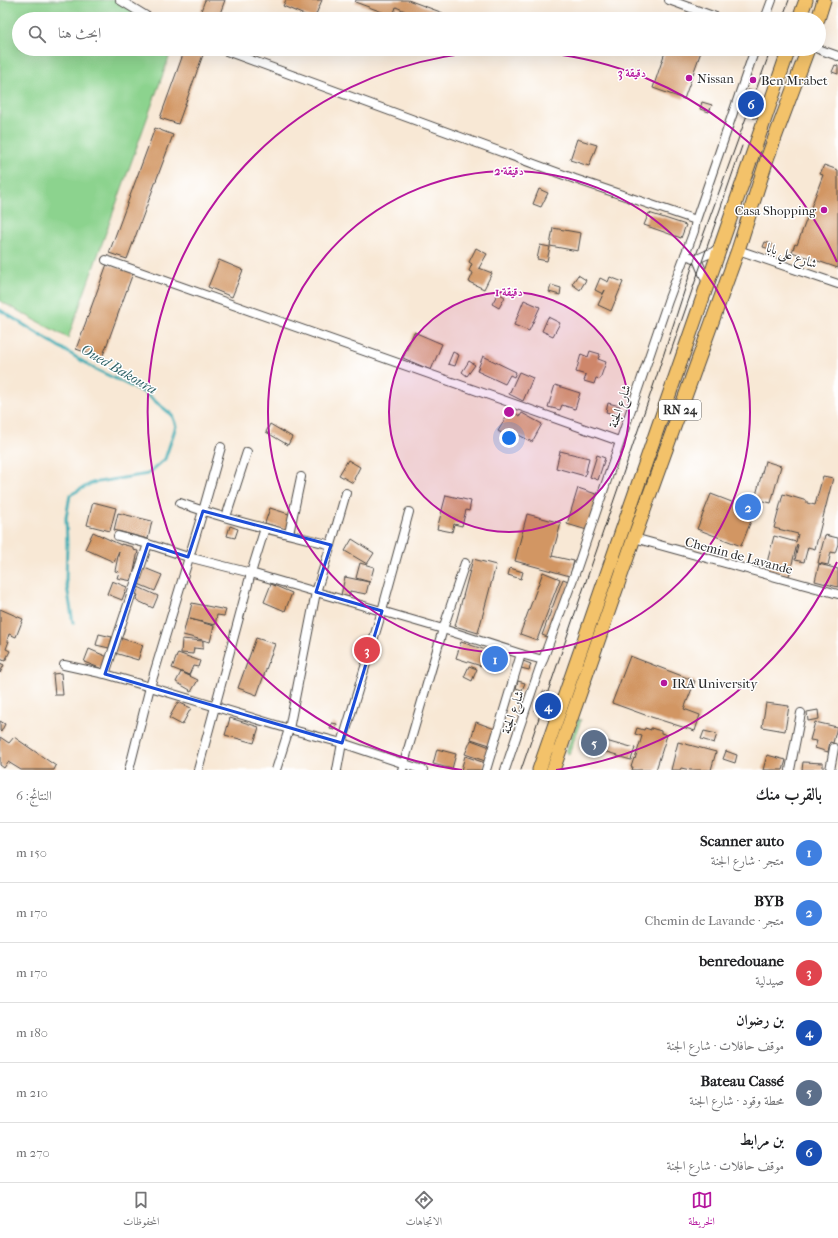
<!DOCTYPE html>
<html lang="ar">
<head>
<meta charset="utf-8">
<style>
	:root { --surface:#fff; --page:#f6f6f6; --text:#202124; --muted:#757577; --line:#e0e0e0; --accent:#b5179e }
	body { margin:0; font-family:"IM FELL French Canon",Amiri,serif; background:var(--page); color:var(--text); direction:rtl }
	.you { position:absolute; left:509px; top:438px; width:14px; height:14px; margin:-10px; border:3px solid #fff; border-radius:50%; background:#1a73e8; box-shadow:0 0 0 6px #1a73e833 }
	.badge { display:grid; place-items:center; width:26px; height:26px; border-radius:50%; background:var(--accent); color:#fff; font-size:13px; font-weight:700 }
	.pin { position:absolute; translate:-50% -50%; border:2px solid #fff; box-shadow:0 1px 4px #0006 }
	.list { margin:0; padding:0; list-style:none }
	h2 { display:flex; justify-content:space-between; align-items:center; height:52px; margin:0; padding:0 16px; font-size:17px }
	h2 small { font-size:13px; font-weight:400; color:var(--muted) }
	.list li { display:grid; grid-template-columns:26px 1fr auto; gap:12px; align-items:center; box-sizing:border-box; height:60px; padding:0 16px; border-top:1px solid var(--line) }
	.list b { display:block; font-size:15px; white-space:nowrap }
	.list p { margin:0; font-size:13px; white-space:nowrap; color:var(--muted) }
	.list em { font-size:13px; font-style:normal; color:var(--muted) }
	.icon { flex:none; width:22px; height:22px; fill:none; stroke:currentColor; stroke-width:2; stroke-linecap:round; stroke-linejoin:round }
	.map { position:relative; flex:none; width:838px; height:770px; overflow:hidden; direction:ltr }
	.search { position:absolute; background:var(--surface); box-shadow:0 4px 16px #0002; left:12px; right:12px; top:12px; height:44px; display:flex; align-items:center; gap:10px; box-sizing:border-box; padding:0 14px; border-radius:22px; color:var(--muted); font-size:15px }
	.sheet { height:412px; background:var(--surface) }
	nav { display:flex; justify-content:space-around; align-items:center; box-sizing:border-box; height:56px; border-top:1px solid var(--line); background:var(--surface); font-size:11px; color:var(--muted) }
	nav a { display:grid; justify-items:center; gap:2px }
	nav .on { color:var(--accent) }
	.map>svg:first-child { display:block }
	.green { fill:#8cd38e; stroke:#5c7f5c }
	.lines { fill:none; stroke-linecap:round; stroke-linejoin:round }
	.stream { stroke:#3aacb4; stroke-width:3 }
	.building { fill:#d29663 }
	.street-casing { stroke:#4a4744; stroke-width:10 }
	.primary-casing { stroke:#4a4744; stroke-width:15 }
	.street { stroke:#fff; stroke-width:8 }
	.primary { stroke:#f3c26a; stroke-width:13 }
	.tram { stroke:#2b2b2b; stroke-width:1 }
	.marked { fill:none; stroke:#1d4ed8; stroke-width:3; stroke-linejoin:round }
	.ring { fill:none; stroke:#b5179e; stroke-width:2 }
	.poi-dot { fill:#b5179e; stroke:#fff; stroke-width:1.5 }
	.labels { text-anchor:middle; stroke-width:3; stroke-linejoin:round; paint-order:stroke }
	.shield { fill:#fff; stroke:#6b6b6b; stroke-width:1 }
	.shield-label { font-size:12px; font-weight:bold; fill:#2b2b2b }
	.poi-label { font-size:13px; fill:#2b2b2b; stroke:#fff; text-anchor:start }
	.street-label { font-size:13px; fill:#2b2b2b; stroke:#fff }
	.water-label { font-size:14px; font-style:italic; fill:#326569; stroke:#fff }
	.centre { fill:#b5179e; stroke:#fff; stroke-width:2 }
	.ring-label { font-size:12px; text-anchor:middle; font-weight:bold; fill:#b5179e; stroke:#fff; stroke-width:3; stroke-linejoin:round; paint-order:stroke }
</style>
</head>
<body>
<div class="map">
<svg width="838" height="770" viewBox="0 0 838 770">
	<rect width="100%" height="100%" fill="#fff"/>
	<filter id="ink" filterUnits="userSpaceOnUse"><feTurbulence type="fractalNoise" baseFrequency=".025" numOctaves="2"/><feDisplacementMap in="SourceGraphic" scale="8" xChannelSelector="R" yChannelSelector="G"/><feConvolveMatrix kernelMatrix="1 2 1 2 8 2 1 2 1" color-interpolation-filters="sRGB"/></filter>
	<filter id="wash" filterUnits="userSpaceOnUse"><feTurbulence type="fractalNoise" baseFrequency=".012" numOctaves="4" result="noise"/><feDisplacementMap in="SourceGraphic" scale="16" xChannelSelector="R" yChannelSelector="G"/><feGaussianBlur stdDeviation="0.9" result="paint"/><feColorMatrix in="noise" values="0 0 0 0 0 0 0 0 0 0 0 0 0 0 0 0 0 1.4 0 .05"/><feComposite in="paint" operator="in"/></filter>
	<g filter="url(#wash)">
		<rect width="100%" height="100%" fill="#f8e8d5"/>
		<g class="green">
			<polygon points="0,0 117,0 151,19 19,19 19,49 172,49 68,338 0,301"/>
			<polygon points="578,719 581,720 569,754 566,752"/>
		</g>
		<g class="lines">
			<polyline class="stream" points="0,310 95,369 145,393 172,415 176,426 165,459 148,474 92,483 70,495 66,518 67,543 66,580 73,623"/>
		</g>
		<g id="blocks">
			<g class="building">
				<polygon points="205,0 225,0 218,19 198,19"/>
				<polygon points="286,0 322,0 314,19 283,6"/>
				<polygon points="356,0 408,0 443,13 440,19 406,19 403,18 405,11 396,7 393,16 355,2"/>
				<polygon points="185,49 196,49 204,52 178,124 160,118"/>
				<polygon points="666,49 702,49 684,99 653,88"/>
				<polygon points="835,65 838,66 838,74 832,72"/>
				<polygon points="748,90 751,91 743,111 741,111"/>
				<polygon points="761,97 763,98 756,118 753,118"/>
				<polygon points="702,102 712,105 709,112 700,109"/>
				<polygon points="155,128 173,135 127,259 109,253"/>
				<polygon points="577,139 597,145 589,166 570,160"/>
				<polygon points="824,165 838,170 838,268 792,252 795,244 797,245 823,175 820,174"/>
				<polygon points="539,189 548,193 541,207 533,204"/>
				<polygon points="649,213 686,225 681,238 644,225"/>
				<polygon points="553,228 581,233 578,251 550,246"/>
				<polygon points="765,242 772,244 770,249 763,247"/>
				<polygon points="540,245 550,247 547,261 537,259"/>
				<polygon points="476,248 487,254 479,268 492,273 484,289 469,282 473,273 469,271 472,264 469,262"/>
				<polygon points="219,260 243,270 232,297 208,287"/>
				<polygon points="107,264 133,273 102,358 76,349"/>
				<polygon points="578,275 586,280 580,290 572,284"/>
				<polygon points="610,277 623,282 611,311 598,305 605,290 603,294 595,290 600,278 608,282"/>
				<polygon points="551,285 561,288 560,295 549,292"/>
				<polygon points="498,293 505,297 499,308 492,304"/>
				<polygon points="524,300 540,307 529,331 514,325"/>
				<polygon points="548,317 560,323 553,336 542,331"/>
				<polygon points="414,332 442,344 431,370 403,358"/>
				<polygon points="590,351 600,354 598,359 606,362 600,379 596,378 594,384 584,381 586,375 576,372 581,354 588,357"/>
				<polygon points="453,352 459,355 455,366 448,364"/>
				<polygon points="483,356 516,372 514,377 510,375 505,384 477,371"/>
				<polygon points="469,361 475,365 467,376 462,372"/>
				<polygon points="519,372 533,378 523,401 509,394"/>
				<polygon points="555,385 580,393 575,409 562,405 560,410 548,407"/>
				<polygon points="608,403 620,406 618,415 606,412"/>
				<polygon points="510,411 520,416 522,413 542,424 532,442 515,433 512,439 498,431"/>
				<polygon points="270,424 292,437 288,445 266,432"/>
				<polygon points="560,451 589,458 585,476 556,468"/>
				<polygon points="597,455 605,458 598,480 590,477"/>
				<polygon points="348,460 360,467 354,479 355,480 353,483 339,475"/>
				<polygon points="765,461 781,466 771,503 755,499"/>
				<polygon points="823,476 833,478 815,549 808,547 804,562 795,560 798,545 797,544 789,576 765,570 774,536 796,542 798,534 774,528 783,494 807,501 807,503 815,505"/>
				<polygon points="578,488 599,495 587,530 567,524"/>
				<polygon points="711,494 755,511 741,546 697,529"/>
				<polygon points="446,495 471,501 469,511 466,510 462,526 454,524 452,532 437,529"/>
				<polygon points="93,502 116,508 110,531 87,525"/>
				<polygon points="270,508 292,515 288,530 265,523"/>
				<polygon points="118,513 152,521 148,539 114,530"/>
				<polygon points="527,514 561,523 552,556 574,561 570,576 515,561"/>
				<polygon points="230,526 238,529 235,538 227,536"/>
				<polygon points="93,532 121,545 121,544 133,547 133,550 138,551 132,581 117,578 119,572 115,571 119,551 114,562 85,549"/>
				<polygon points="825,535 838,538 838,544 835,553 831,552 828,565 818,563"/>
				<polygon points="352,539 374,553 367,564 345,551"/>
				<polygon points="473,559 496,565 478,633 455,626"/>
				<polygon points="360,563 374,567 370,582 356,578"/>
				<polygon points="819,564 838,569 838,587 815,581"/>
				<polygon points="142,567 162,575 155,591 136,583"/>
				<polygon points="510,568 523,572 521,579 508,575"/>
				<polygon points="543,572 560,579 537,640 520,634"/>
				<polygon points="345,577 369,582 366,594 350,591 349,597 341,595"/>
				<polygon points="563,579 571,582 550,638 542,635"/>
				<polygon points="112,581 127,587 122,600 107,594"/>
				<polygon points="271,584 292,593 285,611 264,602"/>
				<polygon points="136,586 158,596 153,608 136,600 138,595 133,593"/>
				<polygon points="192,603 226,610 224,616 217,615 215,625 190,619 214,626 210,642 183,635 187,619 188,619"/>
				<polygon points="0,609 23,619 16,637 9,634 7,641 9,641 6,649 10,651 5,661 0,659"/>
				<polygon points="99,634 112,637 109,648 96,645"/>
				<polygon points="120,638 143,645 138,660 115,653"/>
				<polygon points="256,638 275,644 257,695 238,688"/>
				<polygon points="182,639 203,641 203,649 194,648 193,654 181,653"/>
				<polygon points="461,642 486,650 481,666 456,658"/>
				<polygon points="89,649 110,658 105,670 84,662"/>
				<polygon points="178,653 200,661 198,667 193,666 189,675 172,668"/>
				<polygon points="630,656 695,681 684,709 700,715 695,731 648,716 612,703"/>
				<polygon points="523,661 531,664 529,670 521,668"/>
				<polygon points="0,663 4,665 0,673"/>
				<polygon points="469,666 477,669 472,681 464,677"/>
				<polygon points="181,672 198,680 191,692 189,691 190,690 176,682"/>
				<polygon points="61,673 63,695 55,695 53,674"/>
				<polygon points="518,681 525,683 522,690 516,688"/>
				<polygon points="543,691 546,692 538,712 535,711"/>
				<polygon points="554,698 557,699 549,720 546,719"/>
				<polygon points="178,702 191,708 182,725 169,718"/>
				<polygon points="766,703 789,706 785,731 762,727"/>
				<polygon points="818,710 819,719 808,721 807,712"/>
				<polygon points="230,718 259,727 254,743 225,735"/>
				<polygon points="0,721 5,724 1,732 0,731"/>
				<polygon points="476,722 495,729 490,745 471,739"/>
				<polygon points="815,722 837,727 833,743 830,742 828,752 815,748 817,741 810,740"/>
				<polygon points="332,723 337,724 335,730 330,729"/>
				<polygon points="637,728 644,730 645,728 651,730 651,728 661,731 661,733 667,735 656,770 632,770 633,767 631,767 634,758 635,759 642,736 635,734"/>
				<polygon points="704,731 717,734 714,743 701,739"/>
				<polygon points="590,734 600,737 599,739 620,745 620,744 635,748 631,760 617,756 617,755 586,746"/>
				<polygon points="0,737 9,743 14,737 56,766 54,770 21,770 8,762 4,768 0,765"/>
				<polygon points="471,740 490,747 485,761 465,754"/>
				<polygon points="678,742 716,752 711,770 690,770 681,768 680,770 671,770"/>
				<polygon points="437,749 456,754 452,769 433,764"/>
				<polygon points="726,751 737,755 735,763 723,759"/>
				<polygon points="767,755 786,760 783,770 763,770"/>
				<polygon points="465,756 485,763 483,770 461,770"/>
				<polygon points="803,762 823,763 823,770 802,770"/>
			</g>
		</g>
	</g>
	<g filter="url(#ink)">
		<use href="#blocks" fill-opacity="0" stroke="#4a4744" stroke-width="1"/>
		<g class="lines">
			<g class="street-casing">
				<g id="street">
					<polyline points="120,0 151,19"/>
					<polyline points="669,0 721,19"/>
					<polyline points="765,19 772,0"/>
					<polyline points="221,49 575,179 696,220"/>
					<polyline points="818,49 838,56"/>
					<polyline points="738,250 838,284"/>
					<polyline points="685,255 697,259 713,252 719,247"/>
					<polyline points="697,259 707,283"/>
					<polyline points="106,260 619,441"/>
					<path d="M180,503C230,521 281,532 331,545"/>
					<polyline points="226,517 247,452"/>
					<polyline points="289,534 301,477"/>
					<polyline points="118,536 148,544 188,557 251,573 443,629 521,654 486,770"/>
					<polyline points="634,538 838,594"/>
					<polyline points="521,654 543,660"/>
					<polyline points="64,665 105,674 150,687 289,729 342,743 423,770"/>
					<polyline points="105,674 148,544"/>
					<polyline points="129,770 150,687 203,511 221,447"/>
					<polyline points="198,770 251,573 265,528"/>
					<polyline points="276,770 289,729 316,592 331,545 346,493"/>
					<polyline points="337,770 342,743 382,611 409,512"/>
					<polyline points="402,770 443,629 465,563"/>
					<polyline points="505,770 539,670 577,568 668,301 694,231 696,220 755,49"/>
					<polyline points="790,770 801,713"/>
					<polyline points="830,770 834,748"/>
				</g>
			</g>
			<g class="primary-casing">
				<g id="primary">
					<polyline points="799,19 806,0"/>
					<polyline points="818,19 824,0"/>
					<polyline points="539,770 789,49"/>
					<polyline points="553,770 634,538 738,250 767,159 808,49"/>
				</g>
			</g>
			<use href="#street" class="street"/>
			<use href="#primary" class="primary"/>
			<g class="tram">
				<polyline points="782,19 789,0"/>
				<polyline points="670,354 742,146"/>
				<polyline points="521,770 657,375 695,258 771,49"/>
			</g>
		</g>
	</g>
	<path class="marked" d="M203,511L331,545L316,592L382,611L342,743L105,674L148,544L188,557Z"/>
	<circle cx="509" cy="412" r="120" fill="#b5179e" fill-opacity=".12"/>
	<g class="ring">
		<circle cx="509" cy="412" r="120"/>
		<circle cx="509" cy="412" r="241"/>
		<path d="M837 562A361 361 0 0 1 556 770M462 770A361 361 0 1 1 837 262"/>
	</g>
	<g class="poi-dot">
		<circle cx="689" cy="78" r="4"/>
		<circle cx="753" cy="80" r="4"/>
		<circle cx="824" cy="210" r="4"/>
		<circle cx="664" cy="683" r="4"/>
	</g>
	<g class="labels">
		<rect class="shield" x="659" y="400" width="42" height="20" rx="3"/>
		<g class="shield-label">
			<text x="680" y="414">RN 24</text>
		</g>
		<g class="poi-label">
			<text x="697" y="83">Nissan</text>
			<text x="761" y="85">Ben Mrabet</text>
			<text x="816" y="215" text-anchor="end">Casa Shopping</text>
			<text x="672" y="688">IRA University</text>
		</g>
		<g class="street-label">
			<text transform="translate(792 255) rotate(19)" y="5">شارع علي بابا</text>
			<text transform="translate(619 406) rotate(-71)" y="5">شارع الجنة</text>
			<text transform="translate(739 555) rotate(15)" y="5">Chemin de Lavande</text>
			<text transform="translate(512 712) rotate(-71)" y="5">شارع الجنة</text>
		</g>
		<g class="water-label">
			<text transform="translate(119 369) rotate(30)" y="5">Oued Bakoura</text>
		</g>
	</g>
	<circle cx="509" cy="412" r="6" class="centre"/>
	<g class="ring-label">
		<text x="632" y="77">3 دقيقة</text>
		<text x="509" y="175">2 دقيقة</text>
		<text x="509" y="296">1 دقيقة</text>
	</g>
</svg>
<div class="you"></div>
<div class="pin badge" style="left:495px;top:659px;background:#3f7fe0">1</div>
<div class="pin badge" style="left:748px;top:507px;background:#3f7fe0">2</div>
<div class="pin badge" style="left:367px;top:650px;background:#e0444e">3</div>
<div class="pin badge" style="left:548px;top:706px;background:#1a4fb4">4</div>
<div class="pin badge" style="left:594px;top:743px;background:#5c6f8a">5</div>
<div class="pin badge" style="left:751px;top:104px;background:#1a4fb4">6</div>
<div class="search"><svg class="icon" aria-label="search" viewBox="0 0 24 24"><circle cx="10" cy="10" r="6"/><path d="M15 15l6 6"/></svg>ابحث هنا</div>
</div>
<section class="sheet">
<h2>بالقرب منك<small>النتائج: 6</small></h2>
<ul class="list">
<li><span class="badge" style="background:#3f7fe0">1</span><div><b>Scanner auto</b><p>متجر · شارع الجنة</p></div><em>150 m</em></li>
<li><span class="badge" style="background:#3f7fe0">2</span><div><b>BYB</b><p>متجر · Chemin de Lavande</p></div><em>170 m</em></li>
<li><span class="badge" style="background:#e0444e">3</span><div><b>benredouane</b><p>صيدلية</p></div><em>170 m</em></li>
<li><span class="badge" style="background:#1a4fb4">4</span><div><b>بن رضوان</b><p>موقف حافلات · شارع الجنة</p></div><em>180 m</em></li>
<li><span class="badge" style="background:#5c6f8a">5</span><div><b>Bateau Cassé</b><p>محطة وقود · شارع الجنة</p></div><em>210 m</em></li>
<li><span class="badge" style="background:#1a4fb4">6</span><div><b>بن مرابط</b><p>موقف حافلات · شارع الجنة</p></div><em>270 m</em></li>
</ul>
</section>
<nav>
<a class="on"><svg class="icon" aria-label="map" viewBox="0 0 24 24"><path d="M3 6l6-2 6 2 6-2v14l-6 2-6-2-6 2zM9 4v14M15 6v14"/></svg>الخريطة</a>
<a><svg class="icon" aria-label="directions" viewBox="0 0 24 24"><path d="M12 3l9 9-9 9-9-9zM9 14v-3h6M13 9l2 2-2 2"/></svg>الاتجاهات</a>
<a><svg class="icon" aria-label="saved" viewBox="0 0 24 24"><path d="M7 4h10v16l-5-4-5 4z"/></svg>المحفوظات</a>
</nav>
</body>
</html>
